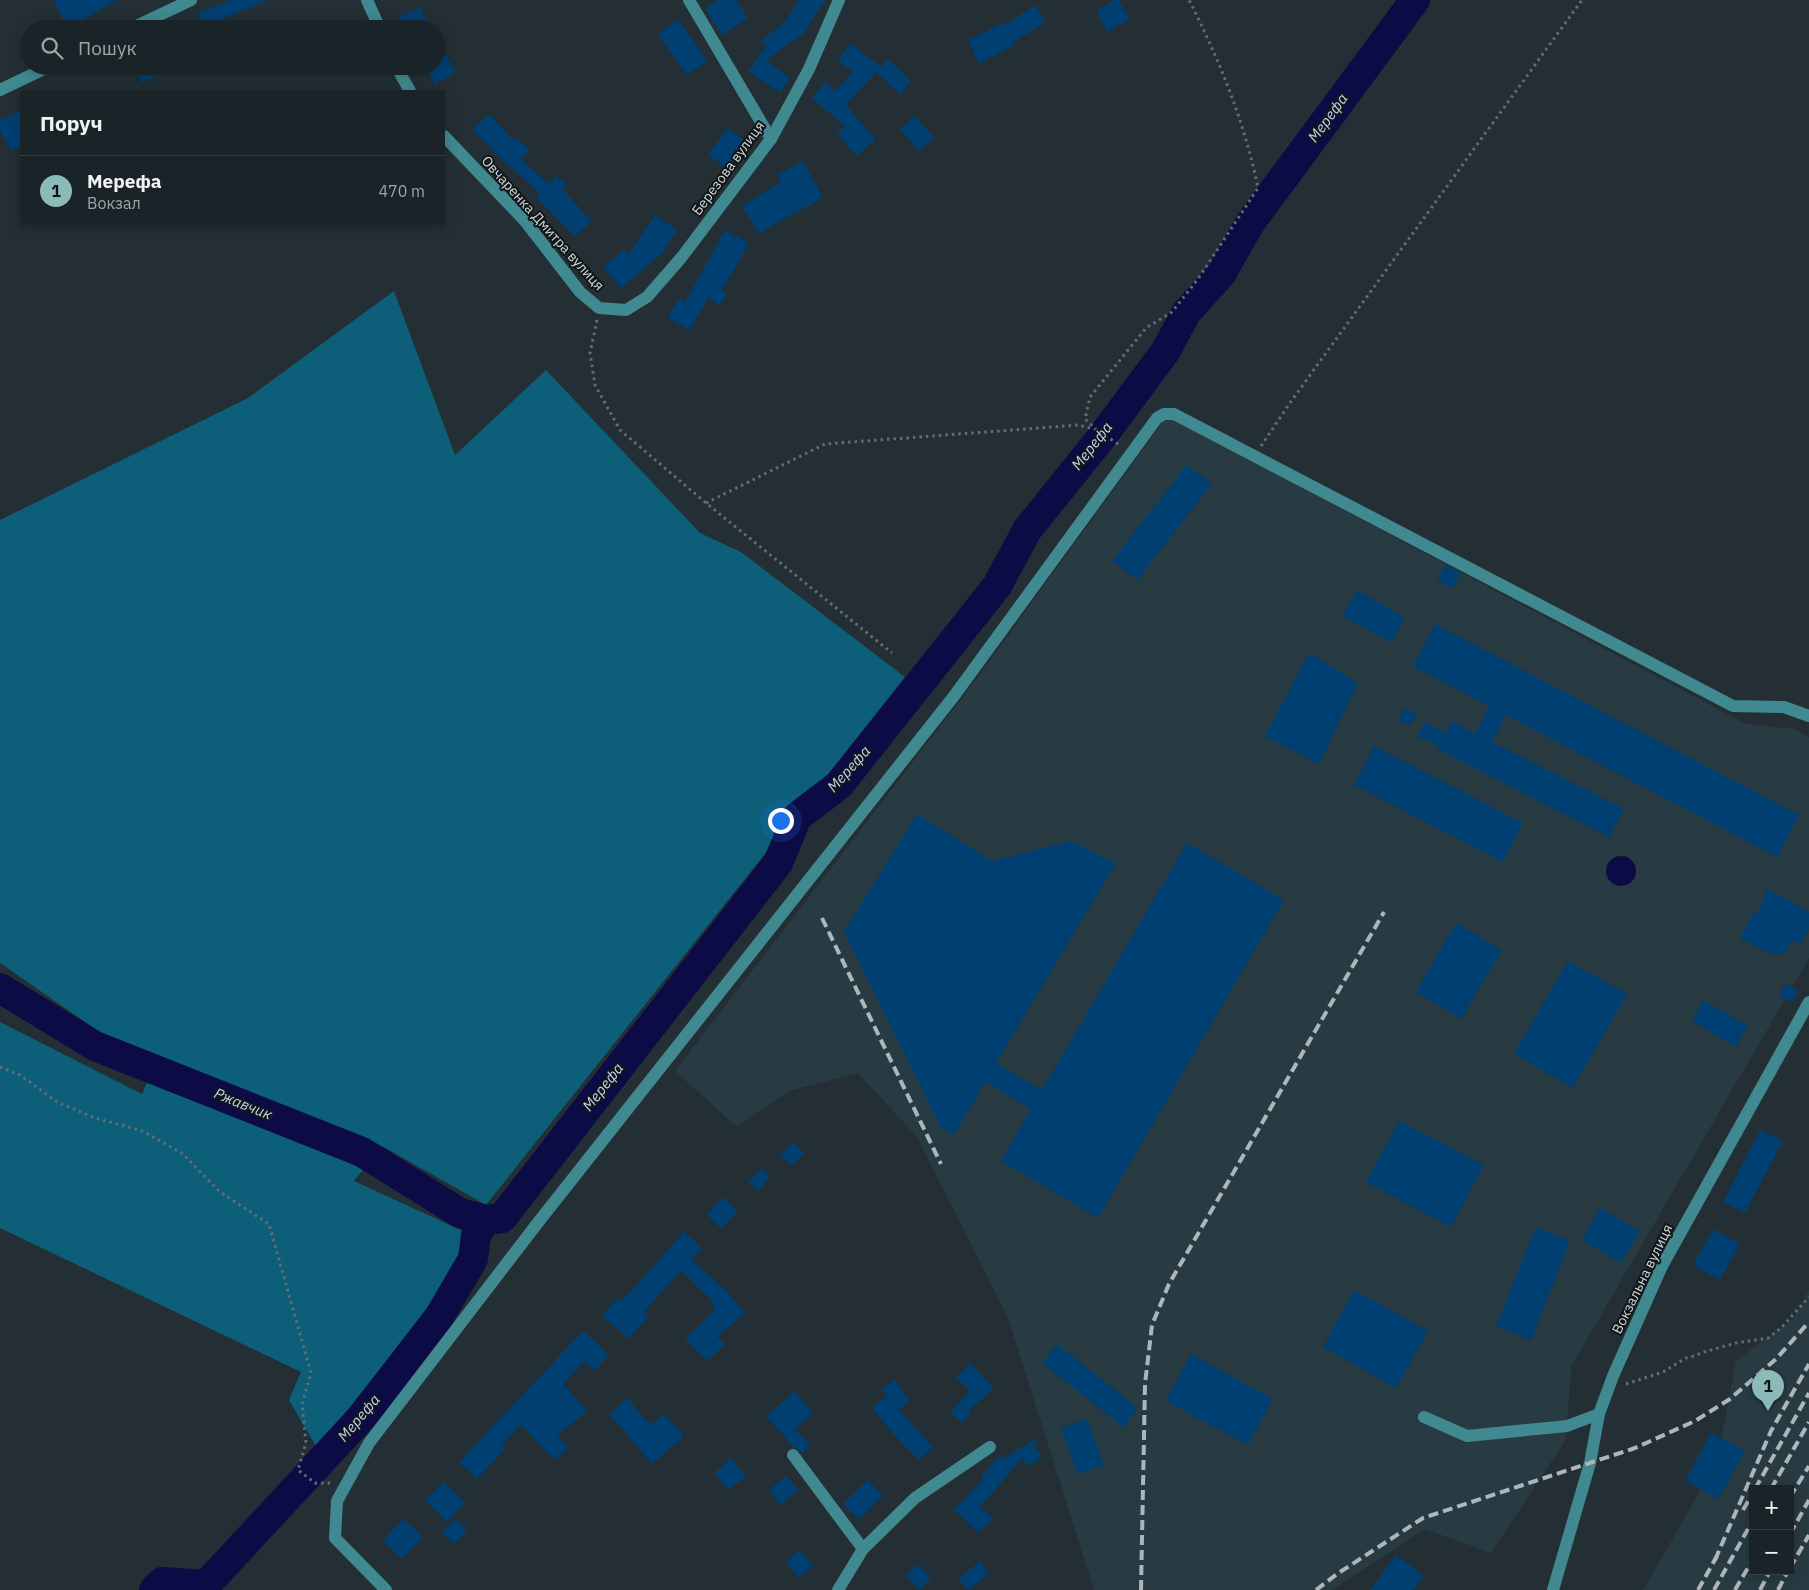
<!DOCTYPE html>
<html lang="uk">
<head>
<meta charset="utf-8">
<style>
	:root { --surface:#1a2327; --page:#272f33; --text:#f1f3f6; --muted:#9fa4a7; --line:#384044; --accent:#8bbbb9 }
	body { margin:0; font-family:"IBM Plex Sans",sans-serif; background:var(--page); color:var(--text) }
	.controls { position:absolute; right:15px; bottom:15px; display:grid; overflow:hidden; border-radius:0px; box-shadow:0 2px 12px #0003 }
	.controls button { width:45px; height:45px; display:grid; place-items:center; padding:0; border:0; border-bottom:1px solid var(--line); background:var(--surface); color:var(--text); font:25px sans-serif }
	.you { position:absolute; left:780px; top:820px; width:18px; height:18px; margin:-12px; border:4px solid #fff; border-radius:50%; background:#1a73e8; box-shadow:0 0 0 8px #1a73e833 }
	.badge { display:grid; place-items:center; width:32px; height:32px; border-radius:50%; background:var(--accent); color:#111; font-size:16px; font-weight:700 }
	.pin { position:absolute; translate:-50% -41px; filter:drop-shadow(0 1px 2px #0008) }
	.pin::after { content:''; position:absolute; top:26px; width:18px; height:15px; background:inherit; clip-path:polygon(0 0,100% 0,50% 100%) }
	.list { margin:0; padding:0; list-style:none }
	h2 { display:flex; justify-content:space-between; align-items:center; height:65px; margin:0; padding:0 20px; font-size:21px }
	h2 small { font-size:16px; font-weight:400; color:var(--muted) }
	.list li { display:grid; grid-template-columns:32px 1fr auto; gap:15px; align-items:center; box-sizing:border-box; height:70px; padding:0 20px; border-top:1px solid var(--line) }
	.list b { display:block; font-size:19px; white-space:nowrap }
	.list p { margin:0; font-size:16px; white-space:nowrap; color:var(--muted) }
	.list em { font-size:16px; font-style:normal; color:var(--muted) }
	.icon { flex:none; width:28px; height:28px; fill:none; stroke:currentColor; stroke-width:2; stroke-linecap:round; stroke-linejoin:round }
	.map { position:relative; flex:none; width:1809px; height:1590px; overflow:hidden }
	.search { position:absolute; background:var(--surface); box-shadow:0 2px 12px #0003; left:20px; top:20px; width:425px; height:55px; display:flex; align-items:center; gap:12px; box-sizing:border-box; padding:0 18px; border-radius:28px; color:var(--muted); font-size:19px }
	.panel { position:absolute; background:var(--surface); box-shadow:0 2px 12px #0003; left:20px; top:90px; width:425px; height:135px; border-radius:0px }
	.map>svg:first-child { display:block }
	.built { fill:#283a42; fill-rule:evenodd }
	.green { fill:#0d5e78 }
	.water { fill:#0c0b45 }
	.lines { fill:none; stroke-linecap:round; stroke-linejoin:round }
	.river { stroke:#0c0b45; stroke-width:30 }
	.building { fill:#003f71 }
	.path { stroke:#646e72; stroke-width:3; stroke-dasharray:2.5 4; stroke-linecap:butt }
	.minor { stroke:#408990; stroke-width:12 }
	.rail { stroke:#aeb6b9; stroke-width:4; stroke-dasharray:10 5; stroke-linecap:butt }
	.labels { text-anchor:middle; stroke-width:4; stroke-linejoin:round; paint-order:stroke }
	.street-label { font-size:14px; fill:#d3dadd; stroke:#111618 }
	.water-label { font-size:15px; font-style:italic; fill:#c5cff4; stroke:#111618 }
</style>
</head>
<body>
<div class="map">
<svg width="1809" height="1590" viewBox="0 0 1809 1590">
	<rect width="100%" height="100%" fill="#232f34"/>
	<g class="built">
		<polygon points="1167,416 1746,724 1794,729 1809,737 1809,958 1572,1365 1565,1441 1491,1553 1425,1529 1332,1590 1094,1590 1008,1318 917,1137 858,1073 789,1091 737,1127 675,1071 975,681"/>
		<path d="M1809,1290V1590H1643L1717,1462L1736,1361L1793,1319ZM1753,1489H1790V1571H1753Z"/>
	</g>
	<polygon class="green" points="394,291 455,455 546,370 700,533 741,552 905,677 486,1205 382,1146 354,1181 465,1232 465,1263 317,1448 289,1400 301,1372 0,1228 0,1022 142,1094 153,1069 0,963 0,520 248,398"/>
	<circle class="water" cx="1621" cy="871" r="15"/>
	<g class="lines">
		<g class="river">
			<polyline points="0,988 95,1046 362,1152 460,1213 486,1220"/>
			<polyline points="154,1590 162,1582 206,1585 361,1418 439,1317 473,1259 476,1235 486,1220 502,1218 778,863 797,817 839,785 997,586 1027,530 1101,438 1165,352 1186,313 1221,274 1250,223 1415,0"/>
		</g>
	</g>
	<g class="building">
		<polygon points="54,0 117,0 84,19 86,24 75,29 67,29"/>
		<polygon points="230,0 268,0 224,18 228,29 176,29 200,17 198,13"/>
		<polygon points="718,0 736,0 748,18 722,35 705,9"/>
		<polygon points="799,0 825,0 804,33 766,60 790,78 780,93 748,71 766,46 761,40 785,22"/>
		<polygon points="1115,0 1119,0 1130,19 1107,32 1096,11"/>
		<polygon points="1035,5 1045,22 1012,43 1014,46 979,63 968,40 1003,23 1004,26"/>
		<polygon points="420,7 430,29 404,29 398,17"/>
		<polygon points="678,19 707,61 687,75 658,34"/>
		<polygon points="850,43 881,67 888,59 911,81 900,94 876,72 846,105 876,140 856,156 837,133 845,127 812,98 825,82 835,91 853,72 838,60"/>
		<polygon points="446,55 456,72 435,84 426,68 436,66 436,61"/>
		<polygon points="133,66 176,66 142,83"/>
		<polygon points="21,110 21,146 11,151 0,130 0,120"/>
		<polygon points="489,114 513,140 516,137 530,150 521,159 549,184 556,176 567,186 563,190 592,221 575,236 536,197 540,193 500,158 473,129"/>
		<polygon points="915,116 934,138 919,151 900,129"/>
		<polygon points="728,128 746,142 727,168 708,155"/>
		<polygon points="803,161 823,198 797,212 797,211 759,234 742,206 781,182 777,175"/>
		<polygon points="655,215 677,230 660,256 659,256 621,288 603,267 624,249 629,254"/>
		<polygon points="725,230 749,243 722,290 727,293 720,305 708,298 690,330 668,318 679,298 685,302"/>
		<polygon points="1187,465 1212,484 1137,580 1112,561"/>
		<polygon points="1446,565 1461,573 1452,588 1437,580"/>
		<polygon points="1357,590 1405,618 1392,643 1343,616"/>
		<polygon points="1435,624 1799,815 1777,857 1506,715 1492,742 1624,809 1609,837 1437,749 1439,746 1417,736 1425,722 1446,733 1452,721 1475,734 1489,706 1413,666"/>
		<polygon points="1309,653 1358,683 1319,764 1265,736"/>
		<polygon points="1405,708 1417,714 1409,726 1398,720"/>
		<polygon points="1374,746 1523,823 1503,862 1354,785"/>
		<polygon points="917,814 992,861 1071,841 1116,863 996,1063 1042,1090 1187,843 1284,900 1098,1218 1001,1161 1031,1109 985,1082 954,1135 941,1128 844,932"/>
		<polygon points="1768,889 1809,912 1809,928 1800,944 1792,940 1785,954 1771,954 1740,938 1753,913 1757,913"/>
		<polygon points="1456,923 1502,950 1461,1019 1416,992"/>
		<polygon points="1568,961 1627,994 1573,1088 1514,1054"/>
		<polygon points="1785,983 1798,991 1792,1002 1779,996"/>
		<polygon points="1704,1000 1748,1026 1735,1047 1692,1020"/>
		<polygon points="1399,1121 1484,1165 1451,1227 1366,1182"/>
		<polygon points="1760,1130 1783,1141 1745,1213 1723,1202"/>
		<polygon points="793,1142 805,1153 793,1166 780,1155"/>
		<polygon points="761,1168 770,1177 758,1191 748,1182"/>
		<polygon points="723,1197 738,1211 721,1229 707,1215"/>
		<polygon points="1600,1208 1640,1231 1621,1263 1582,1240"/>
		<polygon points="1536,1227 1570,1241 1531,1340 1496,1326"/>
		<polygon points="1713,1229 1740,1244 1720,1280 1693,1265"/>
		<polygon points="684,1232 702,1249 692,1259 726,1291 745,1313 717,1337 725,1344 707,1361 685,1339 716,1309 711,1304 714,1302 681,1271 644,1312 649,1317 628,1339 602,1315 619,1297 622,1301"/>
		<polygon points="1354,1290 1428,1331 1396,1388 1323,1347"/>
		<polygon points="583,1331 609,1355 594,1371 585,1361 563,1384 587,1411 557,1436 568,1447 555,1460 521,1425 501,1446 505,1449 477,1479 459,1462"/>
		<polygon points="1057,1344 1138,1408 1123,1427 1042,1363"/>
		<polygon points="1191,1354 1273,1399 1248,1445 1166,1401"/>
		<polygon points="971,1363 994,1388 969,1410 972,1412 962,1423 950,1412 970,1391 956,1377"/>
		<polygon points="895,1380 910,1401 898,1409 933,1447 919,1460 888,1428 872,1407 887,1396 882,1389"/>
		<polygon points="795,1391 813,1414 795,1429 810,1446 802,1453 794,1447 766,1416"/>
		<polygon points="627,1398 651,1425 664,1414 684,1436 652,1464 609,1414"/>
		<polygon points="1087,1419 1104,1465 1078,1474 1061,1428"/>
		<polygon points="1711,1433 1745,1451 1718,1499 1685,1481"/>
		<polygon points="1036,1439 1038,1440 1034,1444 1042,1458 1028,1466 1023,1458 980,1507 993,1518 979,1533 954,1510 983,1479 981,1477 999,1456 1002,1459"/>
		<polygon points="731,1458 746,1476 729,1490 714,1473"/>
		<polygon points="786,1476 798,1490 781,1505 769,1490"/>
		<polygon points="868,1480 883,1495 859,1519 843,1504"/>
		<polygon points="444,1482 465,1502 447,1522 425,1501"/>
		<polygon points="403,1519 422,1537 402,1559 383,1541"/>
		<polygon points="455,1519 467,1530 454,1544 442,1533"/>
		<polygon points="800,1550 813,1565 799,1578 786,1562"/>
		<polygon points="1396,1555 1424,1576 1413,1590 1370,1590"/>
		<polygon points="980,1561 989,1573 968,1590 958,1579"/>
		<polygon points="917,1564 931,1578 919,1590 905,1576"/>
	</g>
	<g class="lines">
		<g class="path">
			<polyline points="597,320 590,353 595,385 620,430 706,503 892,653"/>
			<path d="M1097,430L1085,419L1090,397L1146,328L1172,312L1198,279L1258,188C1245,123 1219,59 1189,0"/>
			<polyline points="1261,446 1292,400 1582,0"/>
			<polyline points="706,503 825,444 1079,425 1097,430 1121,446"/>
			<polyline points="0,1067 20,1075 57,1102 95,1118 143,1131 183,1154 220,1192 269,1224 311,1373 302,1404 306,1443 298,1470 315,1483 330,1483"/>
			<polyline points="1626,1384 1663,1372 1686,1358 1694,1356 1704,1352 1736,1343 1768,1338 1781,1328 1809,1297"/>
		</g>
		<g class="minor">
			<polyline points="367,0 380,29"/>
			<polyline points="689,0 771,139"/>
			<polyline points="130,29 191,0"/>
			<polyline points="396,66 410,91"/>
			<polyline points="0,90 50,66"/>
			<polyline points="444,136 525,221 580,292 599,308 626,310 647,297 681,258 771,139 809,69 839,0"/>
			<polyline points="1424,1417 1467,1436 1567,1426 1599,1414"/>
			<polyline points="793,1455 863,1549"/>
			<polyline points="386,1590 335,1538 337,1501 369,1443 536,1225 954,696 1157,418 1164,414 1174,414 1733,706 1784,707 1809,716"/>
			<polyline points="838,1590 863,1549 915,1498 990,1447"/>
			<polyline points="1553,1590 1590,1463 1599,1414 1613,1376 1662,1266 1809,1002"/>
		</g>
		<g class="rail">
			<polyline points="822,918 941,1164"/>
			<polyline points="1755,1489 1809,1393"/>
			<polyline points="1771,1489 1809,1422"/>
			<polyline points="1790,1497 1809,1466"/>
			<polyline points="1743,1510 1753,1493"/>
			<polyline points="1790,1534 1809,1500"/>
			<polyline points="1715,1560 1771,1431 1809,1364"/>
			<polyline points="1790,1568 1809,1535"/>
			<polyline points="1141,1590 1145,1384 1152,1325 1169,1284 1384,912"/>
			<polyline points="1316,1590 1337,1574 1423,1518 1635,1448 1695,1421 1730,1399 1776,1359 1809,1322"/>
			<polyline points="1698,1590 1717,1556"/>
			<polyline points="1714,1590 1753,1520"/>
			<polyline points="1735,1590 1753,1559"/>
			<polyline points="1760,1590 1770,1571"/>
			<polyline points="1778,1590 1788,1571"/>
		</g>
	</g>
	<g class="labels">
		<g class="street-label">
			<text transform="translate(728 168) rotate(-54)" y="5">Березова вулиця</text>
			<text transform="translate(543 223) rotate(48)" y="5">Овчаренка Дмитра вулиця</text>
			<text transform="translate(1642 1279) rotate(-64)" y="5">Вокзальна вулиця</text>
		</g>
		<g class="water-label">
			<text transform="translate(1328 118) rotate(-54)" y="5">Мерефа</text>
			<text transform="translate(1092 446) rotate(-52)" y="5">Мерефа</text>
			<text transform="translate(849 769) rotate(-48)" y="5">Мерефа</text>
			<text transform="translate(603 1087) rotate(-52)" y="5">Мерефа</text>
			<text transform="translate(243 1104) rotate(22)" y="5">Ржавчик</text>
			<text transform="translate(359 1418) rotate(-50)" y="5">Мерефа</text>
		</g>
	</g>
</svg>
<div class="controls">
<button>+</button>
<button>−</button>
</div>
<div class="you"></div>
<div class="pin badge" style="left:1768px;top:1411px">1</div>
<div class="search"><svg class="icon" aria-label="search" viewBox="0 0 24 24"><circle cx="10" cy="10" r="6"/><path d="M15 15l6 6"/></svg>Пошук</div>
<section class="panel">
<h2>Поруч<small></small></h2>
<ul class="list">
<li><span class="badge">1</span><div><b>Мерефа</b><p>Вокзал</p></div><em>470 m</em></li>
</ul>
</section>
</div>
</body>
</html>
